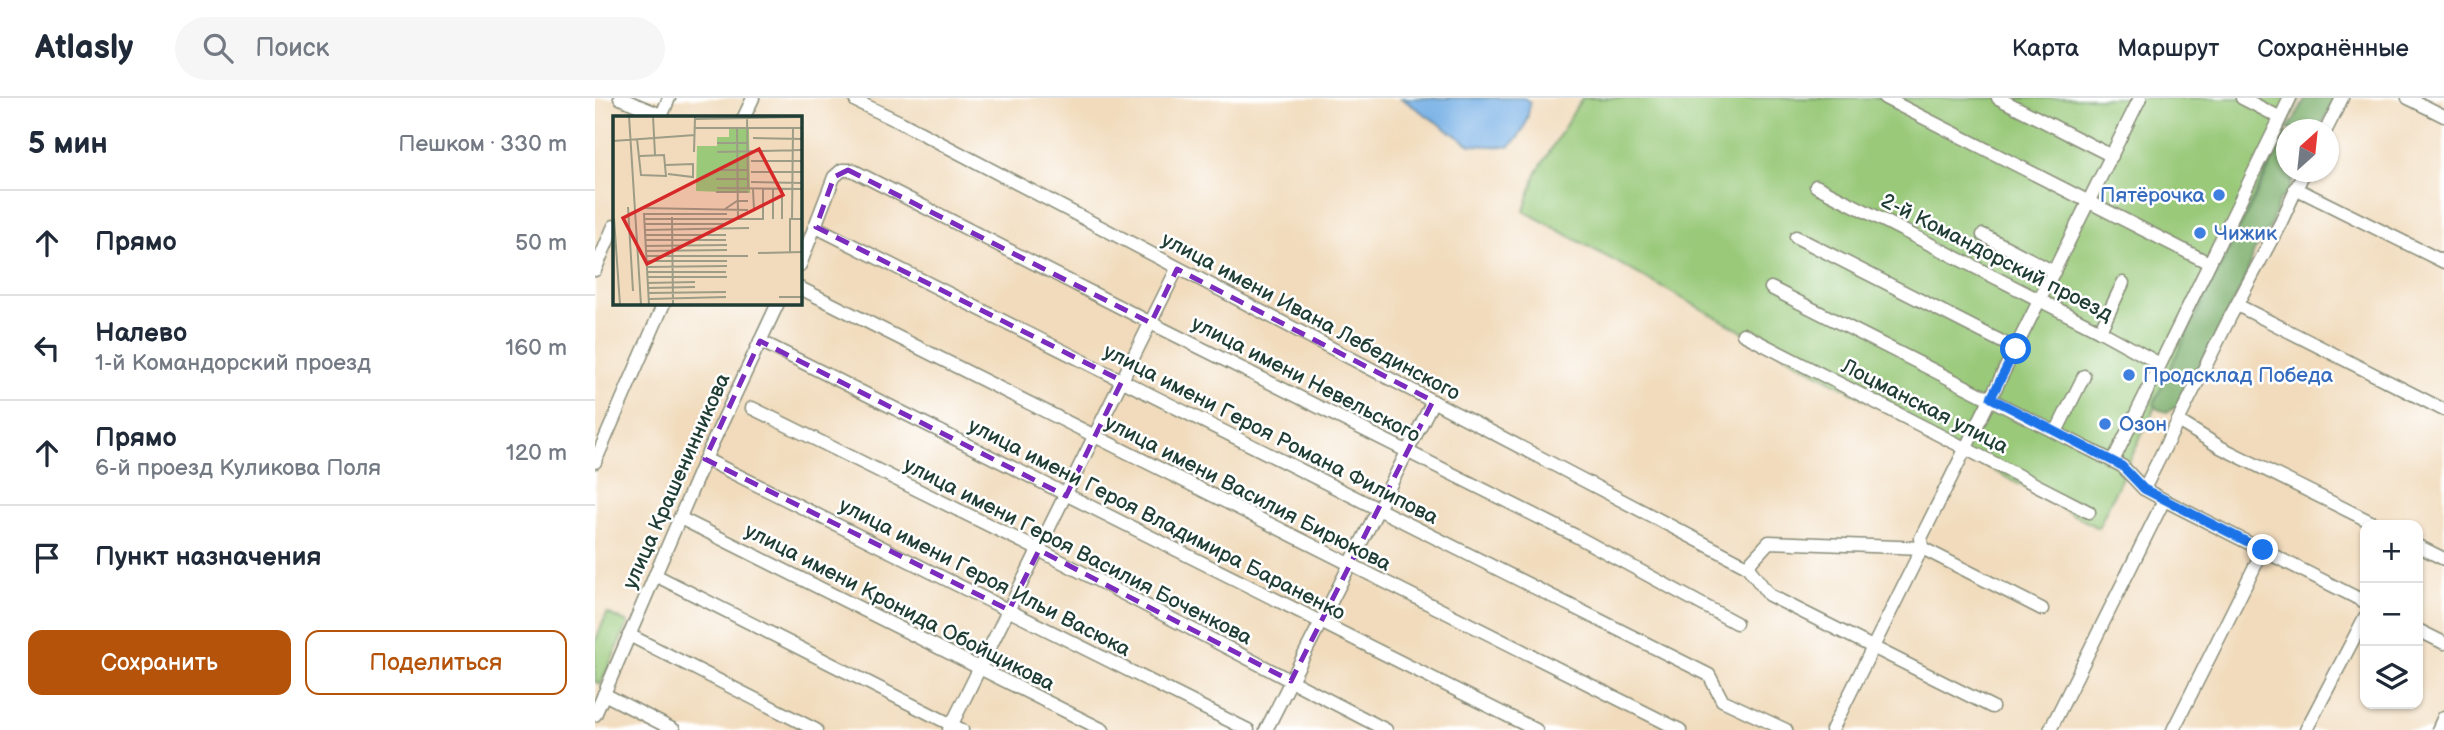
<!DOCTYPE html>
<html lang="ru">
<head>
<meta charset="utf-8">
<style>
	:root { --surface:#fff; --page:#f6f6f7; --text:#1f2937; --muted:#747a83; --line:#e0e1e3; --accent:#b45309 }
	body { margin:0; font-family:"Balsamiq Sans",sans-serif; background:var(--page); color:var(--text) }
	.controls { position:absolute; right:21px; bottom:21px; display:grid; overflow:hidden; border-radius:14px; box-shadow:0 2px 5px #0004 }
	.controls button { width:63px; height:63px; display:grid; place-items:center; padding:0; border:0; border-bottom:2px solid var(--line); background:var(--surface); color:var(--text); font:35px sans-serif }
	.compass { position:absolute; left:1681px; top:21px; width:63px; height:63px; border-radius:50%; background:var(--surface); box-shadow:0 2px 5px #0004; rotate:27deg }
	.stop { position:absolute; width:21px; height:21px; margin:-16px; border:5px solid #1a73e8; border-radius:50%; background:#fff }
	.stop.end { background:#1a73e8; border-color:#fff; box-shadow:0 2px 7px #0008 }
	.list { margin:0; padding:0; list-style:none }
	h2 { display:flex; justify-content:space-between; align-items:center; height:91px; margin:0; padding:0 28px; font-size:30px }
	h2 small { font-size:23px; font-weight:400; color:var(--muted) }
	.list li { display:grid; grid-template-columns:46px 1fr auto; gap:21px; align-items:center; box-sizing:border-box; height:105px; padding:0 28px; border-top:2px solid var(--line) }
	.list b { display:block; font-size:26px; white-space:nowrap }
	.list p { margin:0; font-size:23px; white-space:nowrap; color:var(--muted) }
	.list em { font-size:23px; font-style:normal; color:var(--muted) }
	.actions { display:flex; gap:14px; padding:21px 28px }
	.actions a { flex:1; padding:16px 0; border:2px solid var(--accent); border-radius:14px; text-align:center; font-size:24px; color:var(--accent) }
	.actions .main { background:var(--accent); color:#fff }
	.icon { flex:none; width:38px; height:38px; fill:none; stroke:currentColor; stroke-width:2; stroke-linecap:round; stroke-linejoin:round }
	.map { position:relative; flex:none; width:1849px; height:632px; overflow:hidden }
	header { display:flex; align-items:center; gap:42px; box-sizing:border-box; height:98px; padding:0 35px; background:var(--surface); border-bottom:2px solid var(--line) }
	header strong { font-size:33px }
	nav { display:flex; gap:38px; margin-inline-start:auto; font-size:24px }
	.search { width:490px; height:63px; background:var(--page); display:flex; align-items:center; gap:18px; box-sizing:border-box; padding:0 24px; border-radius:38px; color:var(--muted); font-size:26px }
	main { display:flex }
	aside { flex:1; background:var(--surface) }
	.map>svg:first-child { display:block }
	.green { fill:#99c979; stroke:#5c8356; stroke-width:2 }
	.forest { fill:#7aad69; stroke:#4c754e; stroke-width:2 }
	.water { fill:#75afe5; stroke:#4a768c; stroke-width:2 }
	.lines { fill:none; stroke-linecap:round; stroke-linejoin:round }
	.minor-casing { stroke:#888c78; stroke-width:15 }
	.minor { stroke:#fff; stroke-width:12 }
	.route { stroke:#1a73e8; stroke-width:9 }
	.marked { fill:none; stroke:#7b2cbf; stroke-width:5; stroke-dasharray:14 9; stroke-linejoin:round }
	.shop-dot { fill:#3f7fe0; stroke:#fff; stroke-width:2.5 }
	.labels { text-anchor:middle; stroke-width:5; stroke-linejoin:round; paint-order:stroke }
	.shop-label { font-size:21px; fill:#366cbe; stroke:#fff; text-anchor:start }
	.street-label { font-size:21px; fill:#1f3d34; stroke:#fff }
	.inset-road { fill:none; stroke:#9d9c86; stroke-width:2 }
	.view { fill:#d62828; fill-opacity:0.15; stroke:#d62828; stroke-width:3.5 }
	.inset-edge { fill:none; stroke:#1f3d34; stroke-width:3.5 }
</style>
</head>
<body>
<header>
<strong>Atlasly</strong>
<div class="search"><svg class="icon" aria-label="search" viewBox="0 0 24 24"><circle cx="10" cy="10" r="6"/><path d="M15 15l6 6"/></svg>Поиск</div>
<nav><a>Карта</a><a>Маршрут</a><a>Сохранённые</a></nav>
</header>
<main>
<aside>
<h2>5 мин<small>Пешком · 330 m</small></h2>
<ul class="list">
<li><svg class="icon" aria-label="ahead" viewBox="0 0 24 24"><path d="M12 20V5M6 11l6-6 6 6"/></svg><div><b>Прямо</b></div><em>50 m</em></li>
<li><svg class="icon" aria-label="left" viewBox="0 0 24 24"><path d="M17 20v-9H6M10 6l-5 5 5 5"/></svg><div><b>Налево</b><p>1-й Командорский проезд</p></div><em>160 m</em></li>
<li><svg class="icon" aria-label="ahead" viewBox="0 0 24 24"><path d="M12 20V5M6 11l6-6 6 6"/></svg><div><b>Прямо</b><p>6-й проезд Куликова Поля</p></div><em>120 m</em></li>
<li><svg class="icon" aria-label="arrive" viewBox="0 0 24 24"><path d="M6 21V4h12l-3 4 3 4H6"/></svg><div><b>Пункт назначения</b></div></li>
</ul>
<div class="actions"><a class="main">Сохранить</a><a>Поделиться</a></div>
</aside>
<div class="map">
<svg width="1849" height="632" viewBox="0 0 1849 632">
	<rect width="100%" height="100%" fill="#fff"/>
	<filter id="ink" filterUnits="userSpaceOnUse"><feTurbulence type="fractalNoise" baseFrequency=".0143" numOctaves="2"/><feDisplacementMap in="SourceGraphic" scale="14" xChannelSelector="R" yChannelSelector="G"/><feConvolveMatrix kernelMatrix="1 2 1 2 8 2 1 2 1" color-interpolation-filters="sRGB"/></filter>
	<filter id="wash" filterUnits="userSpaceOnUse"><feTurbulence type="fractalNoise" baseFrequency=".00686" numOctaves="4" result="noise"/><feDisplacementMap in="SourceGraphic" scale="28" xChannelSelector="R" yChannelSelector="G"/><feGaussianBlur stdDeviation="1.57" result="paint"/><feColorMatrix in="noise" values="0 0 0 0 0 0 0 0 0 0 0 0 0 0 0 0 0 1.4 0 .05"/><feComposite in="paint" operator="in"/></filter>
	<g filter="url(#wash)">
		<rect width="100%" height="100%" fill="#f1dbbc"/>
		<g class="green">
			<polygon points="987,0 1705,0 1503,430 929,113 941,76"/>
			<polygon points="12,515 33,525 6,586 0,584 0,544"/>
		</g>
		<g class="forest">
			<polygon points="1711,0 1742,0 1724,31 1693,32"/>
			<path d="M1691,34L1692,74H1701L1692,96L1684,102L1675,130L1659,153L1650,182L1594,288L1587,293L1583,308L1572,314L1562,311L1559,305C1600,213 1650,126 1691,34Z"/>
		</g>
		<path class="water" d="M806,0H929L935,4C933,24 928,37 914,49L875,47Z"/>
	</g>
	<g filter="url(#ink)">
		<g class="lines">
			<g class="minor-casing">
				<g id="minor">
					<polyline points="25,0 66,17"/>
					<polyline points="1290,0 1614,165"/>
					<polyline points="1403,0 1517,58"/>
					<polyline points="1647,0 1680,17"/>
					<polyline points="1813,0 1849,18"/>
					<polyline points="261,3 307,25 1152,468 1174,497 1397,609"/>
					<polyline points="66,19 74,0"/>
					<polyline points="149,19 158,0"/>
					<polyline points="1731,32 1747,0"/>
					<polyline points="1221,88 1505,233 1565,266"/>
					<polyline points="1700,90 1849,164"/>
					<polyline points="221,129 1114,577 1127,602 1191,632"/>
					<polyline points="1388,137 1459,174"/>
					<polyline points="1201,139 1421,251"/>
					<polyline points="205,167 239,79 247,72 257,72 556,225 979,437 1141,525"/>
					<polyline points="0,172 19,128"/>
					<polyline points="205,190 1085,632"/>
					<polyline points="1176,190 1527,368 1549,391 1569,402 1770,504"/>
					<polyline points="1642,207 1849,312"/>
					<polyline points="1505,233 1528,185"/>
					<polyline points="1148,236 1494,414"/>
					<polyline points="165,243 941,632"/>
					<polyline points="157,310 444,452 791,632"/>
					<polyline points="1583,323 1625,349 1782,427"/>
					<polyline points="1461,334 1489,278"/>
					<polyline points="110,361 653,632"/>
					<polyline points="1518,363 1695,0"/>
					<polyline points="0,364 69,205"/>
					<polyline points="1549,391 1635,219 1686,124 1709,74"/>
					<polyline points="85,420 508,632"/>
					<polyline points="1823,448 1849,461"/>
					<polyline points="1152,468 1174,444 1327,450 1447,511"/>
					<polyline points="60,477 367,632"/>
					<polyline points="1823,532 1849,545"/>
					<polyline points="34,537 221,632"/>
					<polyline points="9,596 79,632"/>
					<polyline points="0,617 110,361 183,205"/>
					<polyline points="354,632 582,171"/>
					<polyline points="671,632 838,303"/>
					<polyline points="1237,632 1327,450 1326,440 1545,0"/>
					<polyline points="1455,632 1569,402"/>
					<polyline points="1578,632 1668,452"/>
					<polyline points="1711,632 1770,519"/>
					<polyline points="1843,632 1849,619"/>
				</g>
			</g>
			<use href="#minor" class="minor"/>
		</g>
	</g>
	<g class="lines" filter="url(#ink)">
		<polyline class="route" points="1421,251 1396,300 1527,368 1549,391 1668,452"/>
	</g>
	<path class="marked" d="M253,72L556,225L582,171L838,303L696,583L444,452L414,512L110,361L165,243L471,398L499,340L527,283L221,129L239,79Z"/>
	<g class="shop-dot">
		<circle cx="1624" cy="97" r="7"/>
		<circle cx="1605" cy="135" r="7"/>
		<circle cx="1534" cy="277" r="7"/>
		<circle cx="1510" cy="326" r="7"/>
	</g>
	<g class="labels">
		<g class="shop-label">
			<text x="1610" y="104" text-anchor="end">Пятёрочка</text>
			<text x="1619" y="142">Чижик</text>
			<text x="1548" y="284">Продсклад Победа</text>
			<text x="1524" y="333">Озон</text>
		</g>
		<g class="street-label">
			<text transform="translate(1402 159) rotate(27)" y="7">2-й Командорский проезд</text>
			<text transform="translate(716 218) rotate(28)" y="7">улица имени Ивана Лебединского</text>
			<text transform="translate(711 281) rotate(27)" y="7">улица имени Невельского</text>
			<text transform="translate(1330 308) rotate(27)" y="7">Лоцманская улица</text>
			<text transform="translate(676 336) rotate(27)" y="7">улица имени Героя Романа Филипова</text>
			<text transform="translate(81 383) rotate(-66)" y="7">улица Крашенинникова</text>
			<text transform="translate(653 395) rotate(27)" y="7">улица имени Василия Бирюкова</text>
			<text transform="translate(562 421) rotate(27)" y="7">улица имени Героя Владимира Бараненко</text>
			<text transform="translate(483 453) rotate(27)" y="7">улица имени Героя Василия Боченкова</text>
			<text transform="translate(390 479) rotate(27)" y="7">улица имени Героя Ильи Васюка</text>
			<text transform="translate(305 509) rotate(27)" y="7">улица имени Кронида Обойщикова</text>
		</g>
	</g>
	<g transform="translate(18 18)">
		<rect width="189" height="189" fill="#f1dbbc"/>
		<path d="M116,13H136L137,77L83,75L84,30H104V21H116Z" fill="#99c979"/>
		<path class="inset-road" d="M16,0L28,189M40,0L42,39M134,0L135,72M82,3L189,1M82,12H189M124,12L125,104M140,22L189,23M24,23L28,59L53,60L51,39L27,40M0,25L82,19M104,27H135M81,36L82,1M104,36L189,34M138,45H189M53,49L80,48V61L55,58M104,54H135M138,56H189M103,63H135M138,66L189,67M104,72L189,73M140,73L141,94M160,73V103M169,73V103M103,76H135M15,91L20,175M29,92L135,94M112,93L124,85H135M59,101L60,189M1,102L7,189M31,103H150V73M179,103L180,12M31,108H114M31,114L136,112M33,119H113M32,124H113M32,130L114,129M32,135L114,134M177,136V103H189M145,137L189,136M33,140H135M33,145H114M33,151L114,150M34,156H113M34,161H114M34,167L82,166M35,172L82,171M35,177L113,176M166,181H189M36,183L113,181M36,189L31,98H114"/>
		<path class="view" d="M146,33L170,79L34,148L10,102Z"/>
		<rect width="189" height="189" class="inset-edge"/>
	</g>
</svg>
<div class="controls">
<button>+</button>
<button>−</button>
<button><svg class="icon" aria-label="layers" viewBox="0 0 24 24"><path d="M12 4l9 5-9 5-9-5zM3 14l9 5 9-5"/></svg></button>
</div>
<svg class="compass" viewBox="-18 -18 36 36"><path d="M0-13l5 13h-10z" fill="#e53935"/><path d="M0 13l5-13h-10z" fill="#747a83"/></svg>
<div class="stop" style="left:1421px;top:251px"></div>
<div class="stop end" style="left:1668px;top:452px"></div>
</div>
</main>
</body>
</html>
